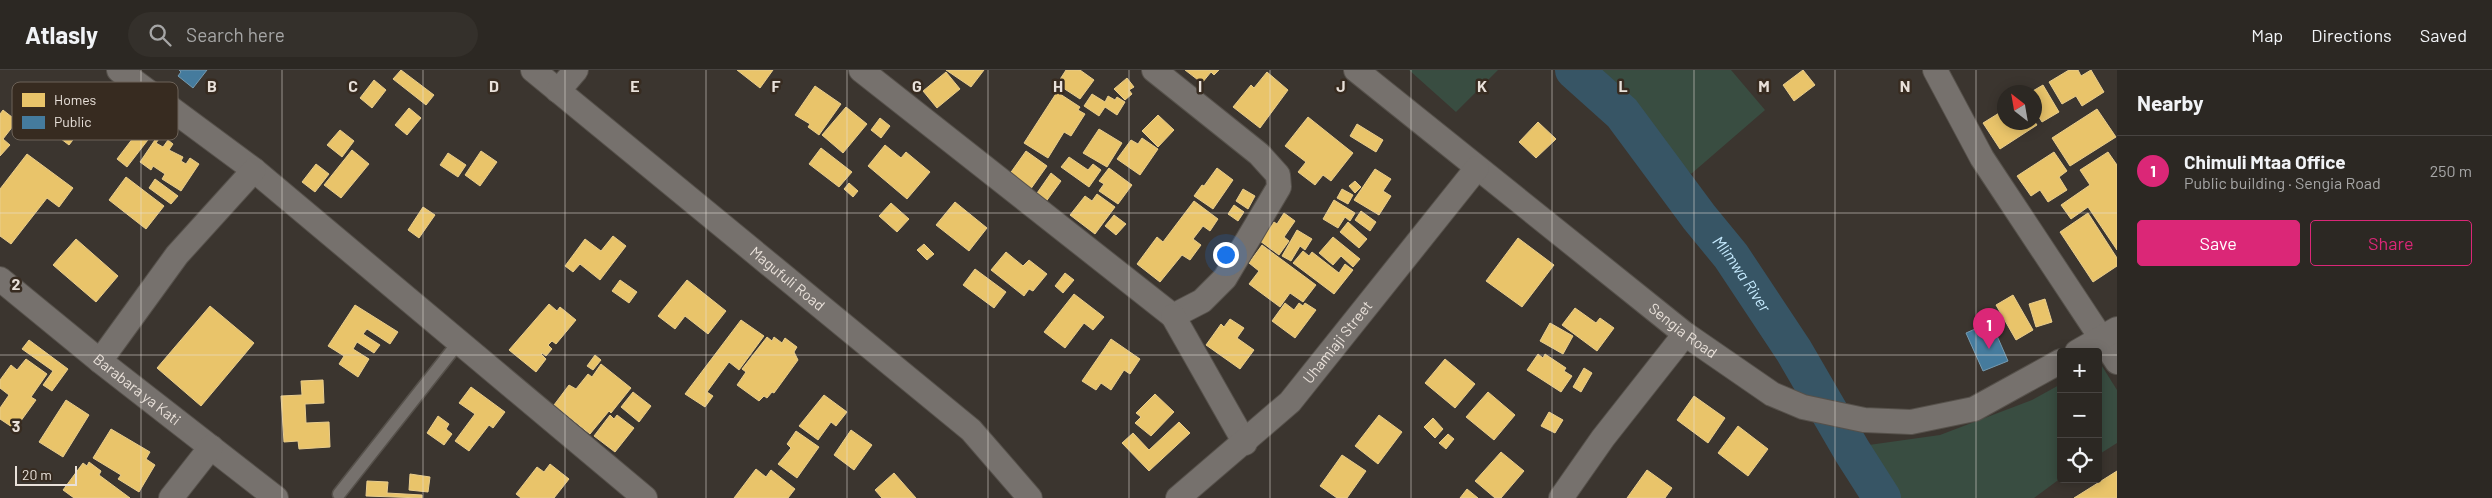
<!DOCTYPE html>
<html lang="en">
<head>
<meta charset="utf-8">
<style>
	:root { --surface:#2c2823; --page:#34302b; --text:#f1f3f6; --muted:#a6a6a6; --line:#484441; --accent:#db2777 }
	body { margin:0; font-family:Barlow,sans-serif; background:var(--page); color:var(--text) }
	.controls { position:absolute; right:15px; bottom:15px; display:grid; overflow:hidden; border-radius:5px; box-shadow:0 2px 12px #0003 }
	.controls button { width:45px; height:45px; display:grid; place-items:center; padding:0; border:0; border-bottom:1px solid var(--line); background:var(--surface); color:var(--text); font:25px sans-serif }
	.compass { position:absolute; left:1997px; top:15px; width:45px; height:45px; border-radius:50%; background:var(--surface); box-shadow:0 2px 12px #0003; rotate:329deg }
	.scale { position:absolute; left:15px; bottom:12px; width:62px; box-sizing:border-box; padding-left:5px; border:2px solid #e9e1da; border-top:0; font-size:14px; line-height:18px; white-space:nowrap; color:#e9e1da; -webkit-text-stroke:4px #372b20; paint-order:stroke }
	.you { position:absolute; left:1225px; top:184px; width:18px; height:18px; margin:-12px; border:4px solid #fff; border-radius:50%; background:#1a73e8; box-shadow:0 0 0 8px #1a73e833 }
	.badge { display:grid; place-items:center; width:32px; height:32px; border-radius:50%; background:var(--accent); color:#fff; font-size:16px; font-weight:700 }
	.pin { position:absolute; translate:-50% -41px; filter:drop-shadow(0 1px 2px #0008) }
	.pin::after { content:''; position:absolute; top:26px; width:18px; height:15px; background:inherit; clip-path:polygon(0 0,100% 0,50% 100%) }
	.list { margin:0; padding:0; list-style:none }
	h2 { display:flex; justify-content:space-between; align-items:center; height:65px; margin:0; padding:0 20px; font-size:21px }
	h2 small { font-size:16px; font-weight:400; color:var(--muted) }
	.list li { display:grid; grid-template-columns:32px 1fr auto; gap:15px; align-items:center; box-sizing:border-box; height:70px; padding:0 20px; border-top:1px solid var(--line) }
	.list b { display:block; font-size:19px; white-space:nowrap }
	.list p { margin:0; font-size:16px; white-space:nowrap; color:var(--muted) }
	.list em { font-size:16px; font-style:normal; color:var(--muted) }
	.actions { display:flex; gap:10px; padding:15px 20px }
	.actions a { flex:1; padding:11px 0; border:1px solid var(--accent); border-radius:5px; text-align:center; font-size:18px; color:var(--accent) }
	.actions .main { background:var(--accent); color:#fff }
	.icon { flex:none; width:28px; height:28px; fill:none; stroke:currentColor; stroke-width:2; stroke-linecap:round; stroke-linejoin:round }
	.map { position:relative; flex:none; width:2117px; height:428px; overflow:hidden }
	header { display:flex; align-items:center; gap:30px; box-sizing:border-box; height:70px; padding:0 25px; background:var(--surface); border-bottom:1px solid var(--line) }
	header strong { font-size:24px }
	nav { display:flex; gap:28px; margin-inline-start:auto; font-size:18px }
	.search { width:350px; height:45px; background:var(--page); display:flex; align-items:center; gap:12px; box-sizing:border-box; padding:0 18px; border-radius:28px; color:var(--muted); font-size:19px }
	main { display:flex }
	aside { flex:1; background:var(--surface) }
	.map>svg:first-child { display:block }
	.green { fill:#394d41 }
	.homes { fill:#e9c46a; stroke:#e9cd8c }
	.public { fill:#457b9d; stroke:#769aaf }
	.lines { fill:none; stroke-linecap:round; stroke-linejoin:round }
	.river { stroke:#375565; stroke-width:38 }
	.service-casing { stroke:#56514b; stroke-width:15 }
	.minor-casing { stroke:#56514b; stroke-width:26 }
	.service { stroke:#76716d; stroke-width:12 }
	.minor { stroke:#76716d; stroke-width:24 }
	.grid { fill:none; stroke:#e9e1da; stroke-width:1; stroke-opacity:0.55 }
	.labels { text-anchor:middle; stroke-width:5; stroke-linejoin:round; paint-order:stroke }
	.street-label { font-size:15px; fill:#e9e1da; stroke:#372b20 }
	.water-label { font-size:16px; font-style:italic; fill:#c5eafe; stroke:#372b20 }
	.key { fill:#372b20; stroke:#6c6258; stroke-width:1 }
	.key-label { font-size:14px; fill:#e9e1da }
	.grid-label { font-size:16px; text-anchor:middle; font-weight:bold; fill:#e9e1da; stroke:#372b20; stroke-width:5; stroke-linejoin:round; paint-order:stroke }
</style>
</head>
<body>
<header>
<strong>Atlasly</strong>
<div class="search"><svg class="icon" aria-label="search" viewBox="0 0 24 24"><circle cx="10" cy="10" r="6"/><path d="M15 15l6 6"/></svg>Search here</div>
<nav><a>Map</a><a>Directions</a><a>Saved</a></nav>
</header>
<main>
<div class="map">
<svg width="2117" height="428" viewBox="0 0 2117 428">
	<rect width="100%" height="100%" fill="#3b352f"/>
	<g class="green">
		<polygon points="1409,0 1498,0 1456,42"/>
		<polygon points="1595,0 1731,0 1765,40 1691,104"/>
		<polygon points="2100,293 2117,320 2117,373 2098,385 2098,294"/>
		<polygon points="2061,314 2061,408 2034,428 1863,428 1833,380 1940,365 2032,330"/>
	</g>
	<g class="homes">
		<polygon points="401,0 434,25 426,35 393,9"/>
		<polygon points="737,0 773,0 760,18"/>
		<polygon points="946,0 984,0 971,17"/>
		<polygon points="1066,0 1080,0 1094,10 1080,29 1057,14"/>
		<polygon points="1185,0 1219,0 1214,5 1211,2 1202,13"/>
		<polygon points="1803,0 1815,15 1794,31 1783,15"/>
		<polygon points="2069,0 2078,0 2081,6 2091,0 2104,22 2082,36 2076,26 2062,34 2049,12"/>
		<polygon points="946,2 960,19 937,38 923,21"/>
		<polygon points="1267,2 1288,20 1260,58 1233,37 1251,15 1254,18"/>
		<polygon points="1127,8 1134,17 1129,20 1132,24 1125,30 1114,19"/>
		<polygon points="374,10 386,20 372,38 360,28"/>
		<polygon points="2043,15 2059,42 2042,52 2034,39 2034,22 2031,22"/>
		<polygon points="815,16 841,34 819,65 808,57 810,54 795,45"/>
		<polygon points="75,17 99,36 69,75 39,52 56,29 62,34"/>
		<polygon points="1057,22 1080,37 1078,40 1085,44 1071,66 1064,62 1048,88 1024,73"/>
		<polygon points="1092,24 1105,32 1108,26 1115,30 1117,27 1125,32 1117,45 1105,37 1099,46 1084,36"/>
		<polygon points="846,37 867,54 843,83 822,65"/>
		<polygon points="409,38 421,48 407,65 395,55"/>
		<polygon points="2097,39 2116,67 2070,96 2052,68"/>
		<polygon points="3,40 17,51 3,69 10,75 0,86 0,44"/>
		<polygon points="2004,40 2004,52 2034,51 2037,55 2000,79 1983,53"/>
		<polygon points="1158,45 1174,60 1158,77 1142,61"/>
		<polygon points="1308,47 1353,83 1331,111 1323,105 1315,115 1298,102 1306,92 1285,76"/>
		<polygon points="880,48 890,56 881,68 871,60"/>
		<polygon points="1538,52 1556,69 1536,88 1519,72"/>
		<polygon points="1357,54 1383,70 1376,82 1350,66"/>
		<polygon points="143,55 154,62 127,97 117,89"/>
		<polygon points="1099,59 1122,73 1107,97 1083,83"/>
		<polygon points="340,60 354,71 342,87 327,75"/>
		<polygon points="159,64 161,66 156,73 163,77 168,70 173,74 169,80 183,87 181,91 186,94 190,88 199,94 181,121 162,109 165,104 153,96 151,100 140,92"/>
		<polygon points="1142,68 1158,79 1140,105 1117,89 1131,70 1138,74"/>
		<polygon points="885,75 901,88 906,82 930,102 907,129 868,96"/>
		<polygon points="821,78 852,102 839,117 809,94"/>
		<polygon points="352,80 369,94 341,128 324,115"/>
		<polygon points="481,81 497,92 480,116 465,105"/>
		<polygon points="1026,81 1047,96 1030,120 1009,105"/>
		<polygon points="2054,82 2067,101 2059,107 2067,120 2048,132 2040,120 2031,126 2017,106"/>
		<polygon points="2108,82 2117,95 2117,180 2088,137 2071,149 2061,135 2090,115 2080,100"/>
		<polygon points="448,83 466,95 458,107 440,95"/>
		<polygon points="27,84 73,118 59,137 47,128 11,174 0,166 0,119"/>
		<polygon points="1069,87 1088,100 1093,94 1101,100 1089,117 1061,97"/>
		<polygon points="316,94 329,104 315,122 302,112"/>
		<polygon points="1109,98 1132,115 1118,134 1099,121 1104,114 1099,111"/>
		<polygon points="1217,98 1233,110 1213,139 1194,126 1202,115 1204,116"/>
		<polygon points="1375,99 1391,109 1383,121 1391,126 1379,145 1354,130"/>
		<polygon points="1051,103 1061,111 1045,133 1035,126"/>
		<polygon points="126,107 164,136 146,159 109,130"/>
		<polygon points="155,109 178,126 171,134 149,118"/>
		<polygon points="1355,111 1361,117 1355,123 1349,116"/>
		<polygon points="849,113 858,121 853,127 844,119"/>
		<polygon points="1243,119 1255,126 1248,139 1236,131"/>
		<polygon points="1342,119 1353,125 1348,134 1337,128"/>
		<polygon points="1097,124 1115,137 1095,164 1070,145 1085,126 1092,131"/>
		<polygon points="1334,130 1355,143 1350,151 1345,147 1338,158 1323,149"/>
		<polygon points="1194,131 1218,149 1210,161 1203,156 1193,169 1201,175 1190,190 1182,185 1160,212 1137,194 1157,167 1163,172"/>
		<polygon points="955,132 987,158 969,181 936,155"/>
		<polygon points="891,133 909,149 897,162 879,146"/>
		<polygon points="1234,135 1244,142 1238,151 1228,144"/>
		<polygon points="423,137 435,145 419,168 408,160"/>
		<polygon points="1361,141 1376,152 1370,161 1355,150"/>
		<polygon points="1284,143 1295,151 1284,167 1289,171 1279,185 1260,171 1274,152 1277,154"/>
		<polygon points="2088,143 2117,188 2117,196 2093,212 2060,162"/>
		<polygon points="1114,145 1126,154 1116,165 1105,156"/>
		<polygon points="1348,152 1367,169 1359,178 1340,162"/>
		<polygon points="1297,160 1312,169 1305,180 1300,176 1291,191 1282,186"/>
		<polygon points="613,166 626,176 600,210 580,194 573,202 565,196 585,169 601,181"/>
		<polygon points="1333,167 1360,189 1353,197 1341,186 1333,195 1319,183"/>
		<polygon points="1518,168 1554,195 1522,237 1486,211"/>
		<polygon points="76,169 118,206 96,232 53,195"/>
		<polygon points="924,174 934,184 927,190 917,180"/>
		<polygon points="1262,175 1316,215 1303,232 1290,223 1280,237 1249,214 1259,201 1249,193"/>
		<polygon points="1303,181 1309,186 1312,182 1339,203 1345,194 1353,200 1334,224 1293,193"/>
		<polygon points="1006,182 1023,196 1029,190 1047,204 1033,221 1029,219 1024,226 991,200"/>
		<polygon points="975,199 1006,222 994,238 963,215"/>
		<polygon points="1065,203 1074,210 1063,223 1055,216"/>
		<polygon points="620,210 637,222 629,233 612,221"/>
		<polygon points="687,210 726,241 708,264 685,246 675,259 658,246"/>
		<polygon points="1074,224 1104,247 1093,260 1084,253 1065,278 1044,262"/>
		<polygon points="2013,225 2033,260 2016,270 1996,235"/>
		<polygon points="2045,229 2052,252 2036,257 2029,234"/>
		<polygon points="1285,233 1294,240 1299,233 1303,236 1305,233 1316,240 1295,268 1272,251"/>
		<polygon points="549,234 557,241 560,237 576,250 556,274 552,271 548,275 552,279 546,286 542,283 541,284 546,289 536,302 509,280"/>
		<polygon points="355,235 398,262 390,274 367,259 363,264 380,275 374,283 357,272 353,279 369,289 358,307 339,294 344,286 328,276"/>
		<polygon points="210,236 254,273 201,336 157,298"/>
		<polygon points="1575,238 1596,253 1600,248 1614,258 1597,281 1562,255"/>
		<polygon points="1230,249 1244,258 1237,268 1254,280 1240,299 1206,275 1221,254 1224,257"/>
		<polygon points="741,250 764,266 739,300 729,292 707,322 713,326 705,337 685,324"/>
		<polygon points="1550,253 1573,266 1563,284 1540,271"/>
		<polygon points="767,267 772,271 774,267 782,273 785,268 797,277 794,282 798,290 774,323 772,322 767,328 764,326 759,331 737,315 746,302 742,299"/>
		<polygon points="1111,269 1140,289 1130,304 1124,300 1111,320 1101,313 1096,320 1082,311"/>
		<polygon points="29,270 68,299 52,321 43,315 53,301 22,279"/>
		<polygon points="1538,284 1543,288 1545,284 1566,298 1564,301 1572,306 1561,322 1527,300"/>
		<polygon points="595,285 601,290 593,300 587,296"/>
		<polygon points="26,289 47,304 31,327 36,330 15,359 0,349 0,338 9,325 0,318 0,310 11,295 17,300"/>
		<polygon points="1445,289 1475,314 1455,338 1425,313"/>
		<polygon points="601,294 631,318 611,343 609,341 590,364 554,335 569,315 576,319 588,304 592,307"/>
		<polygon points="1584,298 1592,303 1581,322 1573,317"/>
		<polygon points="323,310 324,333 305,334 306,353 329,352 330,377 299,379 298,371 284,372 281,326 302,325 301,311"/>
		<polygon points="471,317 505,342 493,358 489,355 469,381 455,371 475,344 459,333"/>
		<polygon points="633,322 651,336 639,352 621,337"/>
		<polygon points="1488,322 1515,345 1494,370 1466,347"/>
		<polygon points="1155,324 1174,342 1151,366 1135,353 1141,347 1136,343"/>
		<polygon points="824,325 847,342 836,356 831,352 818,370 799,356"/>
		<polygon points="1694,326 1725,348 1708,373 1677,350"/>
		<polygon points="66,330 89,345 63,387 39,372"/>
		<polygon points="1549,342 1563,350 1555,363 1541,356"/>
		<polygon points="610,345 614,349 617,345 634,358 615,382 594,366"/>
		<polygon points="1379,345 1402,362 1378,394 1355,376"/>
		<polygon points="438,346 449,354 446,359 452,364 444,375 427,363"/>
		<polygon points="1433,348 1443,359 1435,368 1424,357"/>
		<polygon points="1179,352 1190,363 1149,401 1122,373 1133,363 1149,380"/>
		<polygon points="1738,356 1768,379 1748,406 1718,383"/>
		<polygon points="111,359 150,382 146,389 155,395 139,422 118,409 121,405 93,388"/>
		<polygon points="851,360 872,375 854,400 834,385"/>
		<polygon points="796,361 819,377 797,408 778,394 791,378 787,374"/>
		<polygon points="1448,364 1454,369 1446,379 1439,373"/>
		<polygon points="1501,382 1524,401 1501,428 1495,428 1475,411"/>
		<polygon points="1342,385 1366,401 1347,428 1337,428 1320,416"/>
		<polygon points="89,392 101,401 99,405 130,428 74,428 63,420 83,393 87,396"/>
		<polygon points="550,394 569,409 554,428 521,428 516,424 537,397 544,402"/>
		<polygon points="756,399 766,407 771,400 795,419 788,428 734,428"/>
		<polygon points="1647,400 1672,418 1665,428 1627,428"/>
		<polygon points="2117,401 2117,428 2074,428"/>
		<polygon points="894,403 916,428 882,428 875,420"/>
		<polygon points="410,404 430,407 428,422 409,420"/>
		<polygon points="367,411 388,412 387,423 422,425 422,428 366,426"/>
		<polygon points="1467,419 1478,428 1460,428"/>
	</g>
	<g class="public">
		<polygon points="179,0 207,0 193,18 178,6 181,2"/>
		<polygon points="1991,252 2008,291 1983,301 1966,263"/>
	</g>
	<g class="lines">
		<path class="river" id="s1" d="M1574,0L1622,43L1699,147L1731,186L1794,281L1852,381L1882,428"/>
		<g class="service-casing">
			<polyline id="service" points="339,424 459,272"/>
		</g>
		<g class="minor-casing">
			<g id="minor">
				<polyline points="119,0 254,100 645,428"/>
				<path id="s2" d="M533,0L971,360L1030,428"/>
				<polyline points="861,0 1173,246 1202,231 1225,208 1279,117 1278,105 1259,84 1154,0"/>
				<path id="s3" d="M1356,0L1685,264L1772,324L1803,337L1864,350L1911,352L1974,339L2061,291"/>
				<polyline points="1935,0 1982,88 2117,292"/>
				<polyline points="558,21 576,0"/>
				<path id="s4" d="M0,209L100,291L276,428"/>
				<polyline points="1173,246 1245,373"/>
				<polyline points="2077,282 2117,259"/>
				<polyline points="100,291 177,185 254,100"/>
				<polyline points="171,428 211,377"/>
				<path id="s5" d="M1178,428L1290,332L1477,98"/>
				<polyline points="1561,428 1603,368 1685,264"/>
			</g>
		</g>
		<use href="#service" class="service"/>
		<use href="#minor" class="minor"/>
	</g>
	<path class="grid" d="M141,0V428M282,0V428M423,0V428M565,0V428M706,0V428M847,0V428M988,0V428M1129,0V428M1270,0V428M1411,0V428M1552,0V428M1694,0V428M1835,0V428M1976,0V428M0,143H2117M0,285H2061M2098,285H2117"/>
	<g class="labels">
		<g class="street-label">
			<text dy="5" stroke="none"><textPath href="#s2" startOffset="329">Magufuli Road</textPath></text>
			<text dy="5" stroke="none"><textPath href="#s3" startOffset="418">Sengia Road</textPath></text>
			<text dy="5" stroke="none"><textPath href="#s5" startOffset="224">Uhamiaji Street</textPath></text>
			<text dy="5" stroke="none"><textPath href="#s4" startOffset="176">Barabara ya Kati</textPath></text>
		</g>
		<g class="water-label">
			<text dy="6" stroke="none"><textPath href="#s1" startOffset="265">Mlimwa River</textPath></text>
		</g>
	</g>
	<rect x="12" y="12" width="166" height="58" rx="8" class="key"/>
	<rect x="22" y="23" width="23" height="14" fill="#e9c46a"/>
	<rect x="22" y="46" width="23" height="13" fill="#457b9d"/>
	<g class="key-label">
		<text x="54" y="35">Homes</text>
		<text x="54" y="57">Public</text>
	</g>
	<g class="grid-label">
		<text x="212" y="22">B</text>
		<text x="353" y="22">C</text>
		<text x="494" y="22">D</text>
		<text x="635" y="22">E</text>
		<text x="776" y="22">F</text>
		<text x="917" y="22">G</text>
		<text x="1058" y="22">H</text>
		<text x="1200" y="22">I</text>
		<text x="1341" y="22">J</text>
		<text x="1482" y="22">K</text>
		<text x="1623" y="22">L</text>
		<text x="1764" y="22">M</text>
		<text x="1905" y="22">N</text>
		<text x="16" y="220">2</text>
		<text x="16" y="362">3</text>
	</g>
</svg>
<div class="controls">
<button>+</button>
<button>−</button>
<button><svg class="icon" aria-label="locate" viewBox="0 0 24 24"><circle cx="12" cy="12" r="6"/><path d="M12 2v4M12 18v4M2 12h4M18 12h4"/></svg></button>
</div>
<svg class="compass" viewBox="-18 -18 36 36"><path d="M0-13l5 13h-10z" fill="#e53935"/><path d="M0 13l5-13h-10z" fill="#a6a6a6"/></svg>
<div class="scale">20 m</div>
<div class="you"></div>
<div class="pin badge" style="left:1989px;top:279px">1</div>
</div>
<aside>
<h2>Nearby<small></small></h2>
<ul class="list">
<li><span class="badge">1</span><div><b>Chimuli Mtaa Office</b><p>Public building · Sengia Road</p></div><em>250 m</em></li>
</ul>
<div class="actions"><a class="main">Save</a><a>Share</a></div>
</aside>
</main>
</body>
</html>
